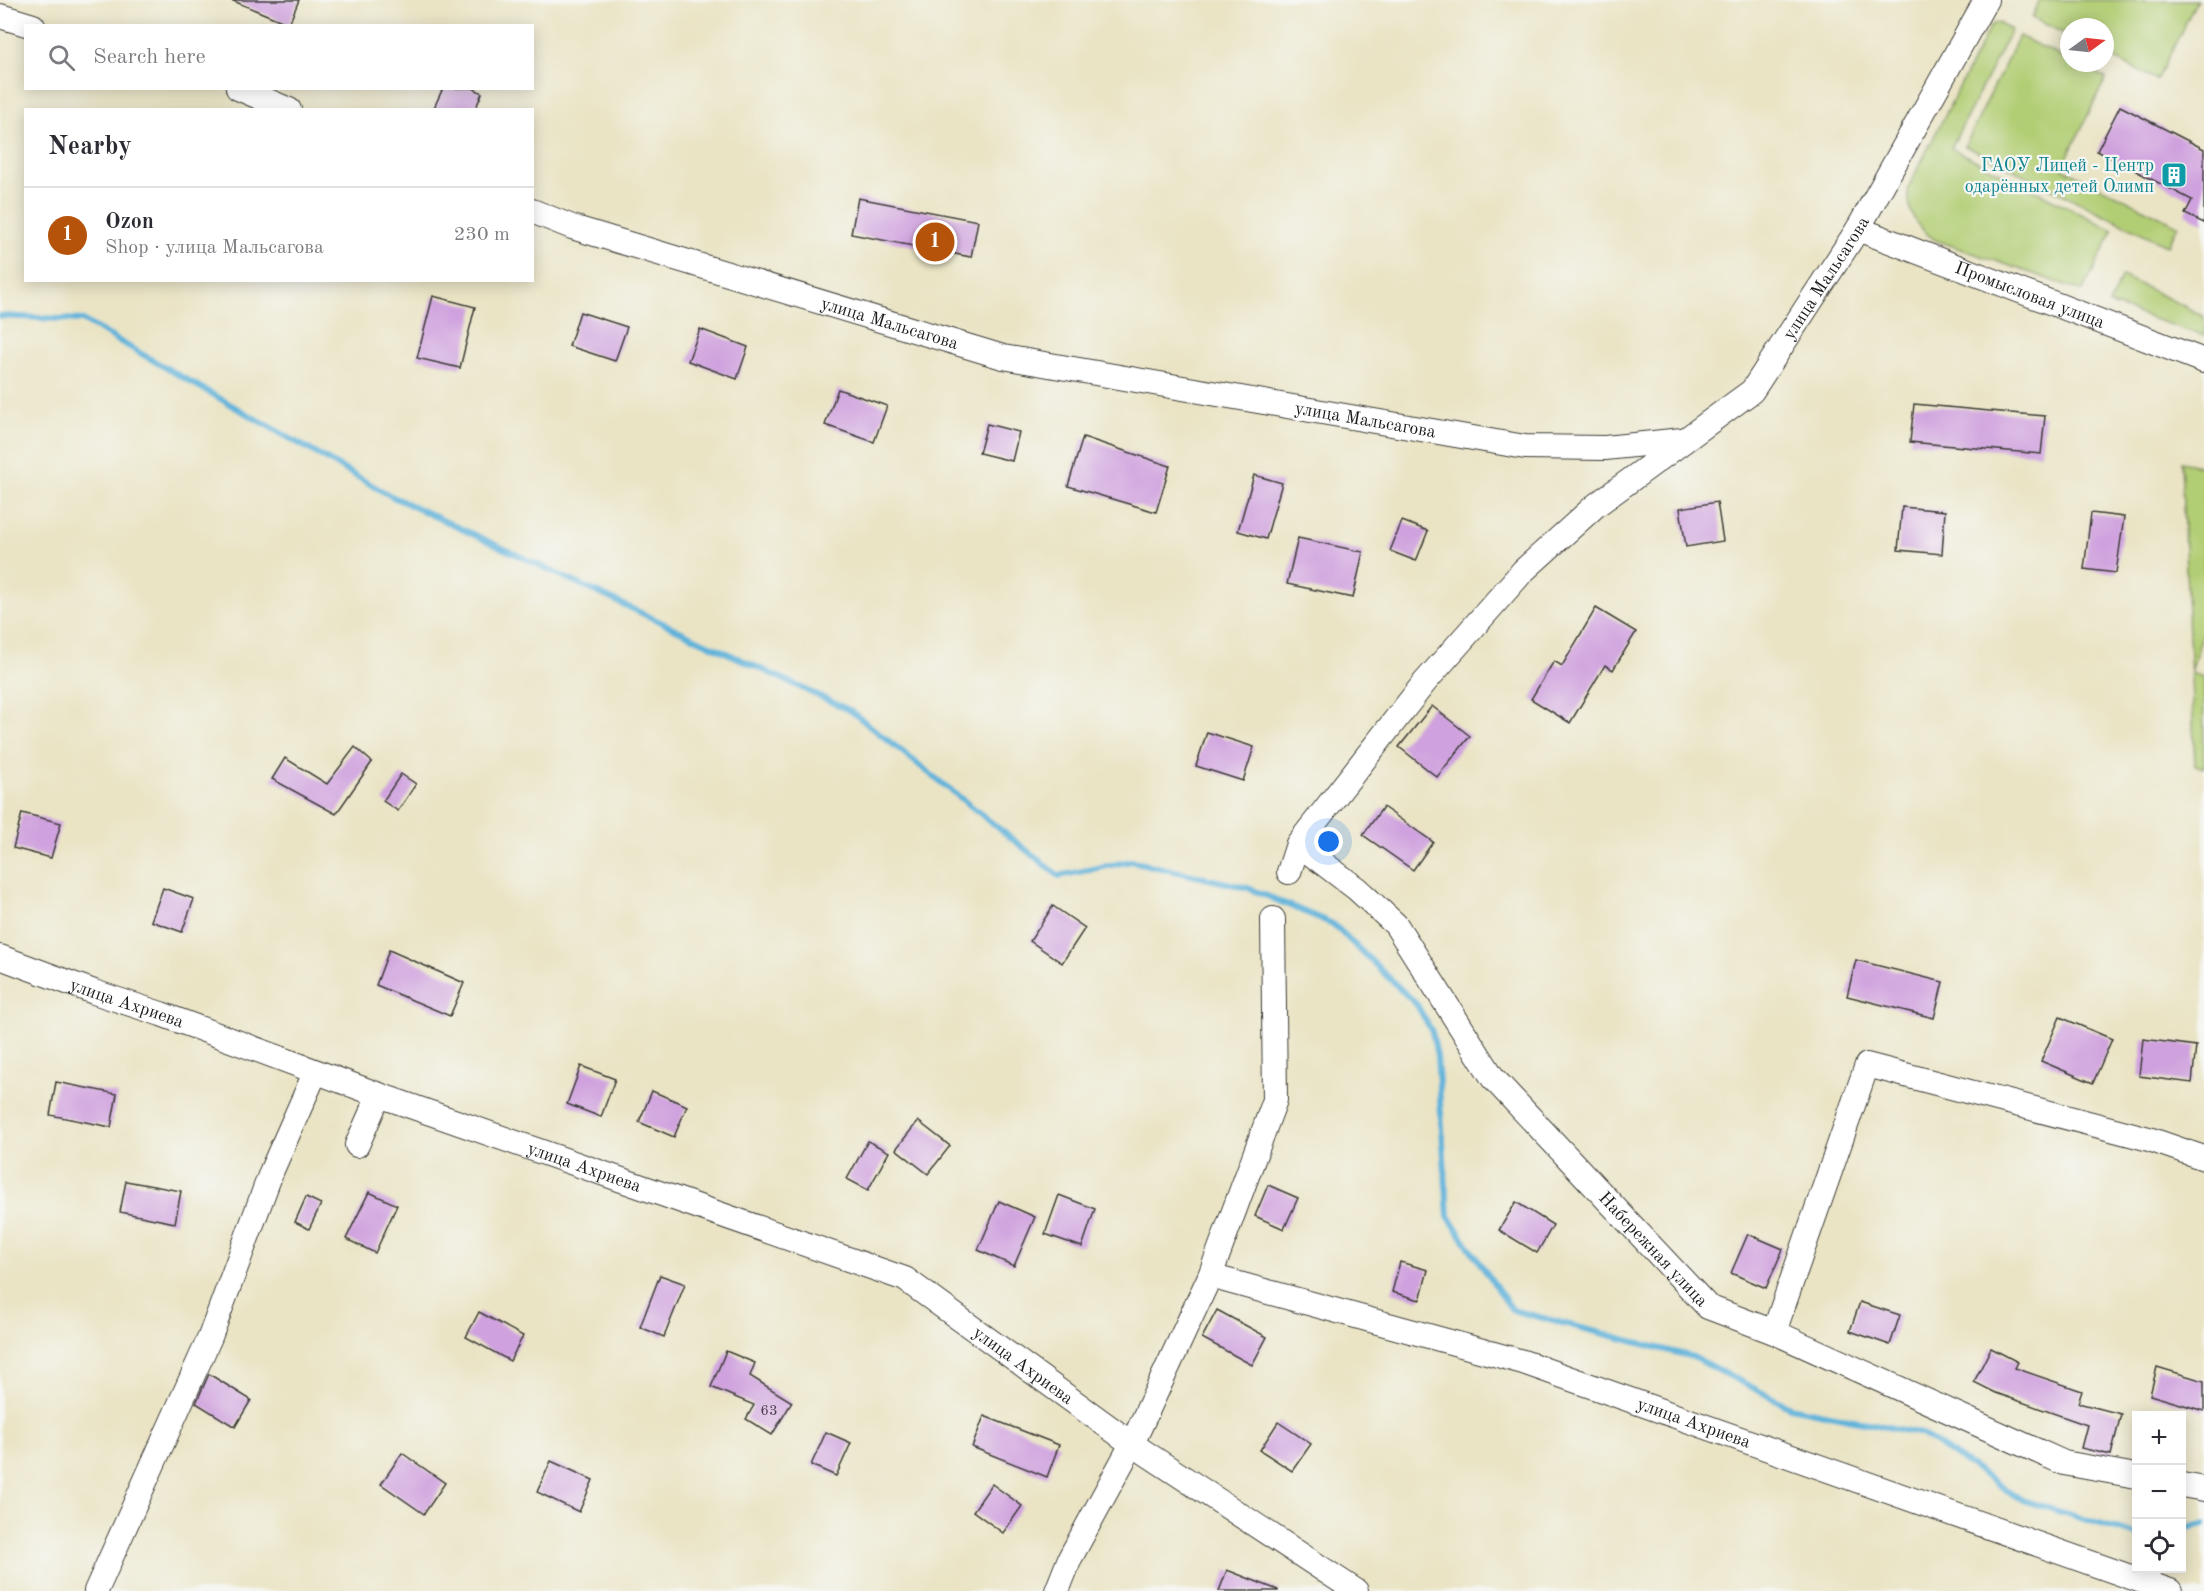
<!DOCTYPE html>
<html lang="en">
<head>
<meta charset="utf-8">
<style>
	:root { --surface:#fff; --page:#f7f7f7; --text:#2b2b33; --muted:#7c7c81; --line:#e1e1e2; --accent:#b45309 }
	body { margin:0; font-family:"Old Standard TT",serif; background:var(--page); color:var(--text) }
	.controls { position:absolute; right:18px; bottom:18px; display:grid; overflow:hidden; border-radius:0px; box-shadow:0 3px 15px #0003 }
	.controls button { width:54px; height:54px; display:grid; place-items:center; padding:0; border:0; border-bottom:2px solid var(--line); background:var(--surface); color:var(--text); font:30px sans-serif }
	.compass { position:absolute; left:2060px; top:18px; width:54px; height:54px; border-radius:50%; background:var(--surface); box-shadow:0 3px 15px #0003; rotate:75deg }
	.you { position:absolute; left:1329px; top:842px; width:21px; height:21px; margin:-15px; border:4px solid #fff; border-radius:50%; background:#1a73e8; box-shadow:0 0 0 9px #1a73e833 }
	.badge { display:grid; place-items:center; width:39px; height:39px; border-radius:50%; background:var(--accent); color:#fff; font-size:20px; font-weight:700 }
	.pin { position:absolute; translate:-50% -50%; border:3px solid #fff; box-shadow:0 2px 6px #0006 }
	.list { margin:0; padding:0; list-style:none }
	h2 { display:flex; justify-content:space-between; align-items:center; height:78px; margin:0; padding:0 24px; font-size:26px }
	h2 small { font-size:20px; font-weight:400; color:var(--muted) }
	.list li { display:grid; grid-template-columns:39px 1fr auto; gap:18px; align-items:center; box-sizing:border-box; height:96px; padding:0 24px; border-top:2px solid var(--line) }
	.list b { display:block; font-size:22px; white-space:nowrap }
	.list p { margin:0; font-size:20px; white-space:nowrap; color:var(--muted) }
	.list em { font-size:20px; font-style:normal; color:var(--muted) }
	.icon { flex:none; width:33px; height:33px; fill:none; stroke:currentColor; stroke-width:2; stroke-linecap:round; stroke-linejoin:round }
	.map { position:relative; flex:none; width:2204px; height:1591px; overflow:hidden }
	.search { position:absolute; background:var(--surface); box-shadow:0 3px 15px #0003; left:24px; top:24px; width:510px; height:66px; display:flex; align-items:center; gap:15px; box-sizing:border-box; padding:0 21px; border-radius:0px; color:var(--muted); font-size:22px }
	.panel { position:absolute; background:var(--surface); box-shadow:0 3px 15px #0003; left:24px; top:108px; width:510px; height:174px; border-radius:0px }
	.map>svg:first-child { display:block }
	.green { fill:#b2ce75; stroke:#677548; stroke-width:1.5 }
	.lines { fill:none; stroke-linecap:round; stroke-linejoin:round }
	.stream { stroke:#5eb2da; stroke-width:6 }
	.building { fill:#cfa1de }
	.minor-casing { stroke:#3b3a35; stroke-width:26 }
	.minor { stroke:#fff; stroke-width:24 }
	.labels { text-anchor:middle; stroke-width:4.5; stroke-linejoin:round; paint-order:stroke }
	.number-label { font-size:15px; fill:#493d4c }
	.culture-label { font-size:18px; fill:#0d838f; stroke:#f6f6f2; text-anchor:end }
	.street-label { font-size:18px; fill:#1c1c1c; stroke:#f6f6f2 }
</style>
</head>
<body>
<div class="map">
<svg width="2204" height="1591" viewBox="0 0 2204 1591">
	<rect width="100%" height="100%" fill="#f6f6f2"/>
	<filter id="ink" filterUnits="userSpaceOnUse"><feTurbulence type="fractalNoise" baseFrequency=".0167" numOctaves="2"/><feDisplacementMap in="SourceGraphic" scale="12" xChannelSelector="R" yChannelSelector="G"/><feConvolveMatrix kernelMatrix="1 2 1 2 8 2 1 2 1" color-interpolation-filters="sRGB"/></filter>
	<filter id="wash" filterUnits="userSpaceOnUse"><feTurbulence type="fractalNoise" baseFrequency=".008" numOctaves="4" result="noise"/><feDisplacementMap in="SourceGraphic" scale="24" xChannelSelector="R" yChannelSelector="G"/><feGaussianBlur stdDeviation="1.35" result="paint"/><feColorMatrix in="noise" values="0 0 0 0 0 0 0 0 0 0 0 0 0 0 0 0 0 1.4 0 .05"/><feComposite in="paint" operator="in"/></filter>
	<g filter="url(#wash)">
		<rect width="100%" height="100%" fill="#eae4c5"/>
		<g class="green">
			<polygon points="2040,0 2197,0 2157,80 2105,54 2105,27 2069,27 2069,36 2032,18"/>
			<path d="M1995,23H2000L2011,30L1951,148L2113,230L2083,291L1935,240C1913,224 1909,215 1908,188L1990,27Z"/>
			<polygon points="2019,36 2069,60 2069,63 2075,63 2106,78 2062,168 2178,225 2168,246 1965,146"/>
			<polygon points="2122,276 2204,316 2204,336 2109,304"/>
			<polygon points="2181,462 2204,467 2204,628 2191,673 2204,677 2204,768 2195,765"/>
		</g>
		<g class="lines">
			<g class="stream">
				<polyline points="0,316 82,320 391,496 851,711 1059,876 1131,861 1248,888 1333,924 1417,1005 1432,1032 1437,1056 1448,1216 1512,1310 1693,1357 1790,1407 1922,1434 2022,1500 2136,1535"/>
				<polyline points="2182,1529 2204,1524"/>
			</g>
		</g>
		<g id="blocks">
			<g class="building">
				<polygon points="231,0 299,0 289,24"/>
				<polygon points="443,88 473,88 482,93 475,110 433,110"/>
				<polygon points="2120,106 2204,149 2204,223 2185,214 2192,200 2097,151"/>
				<polygon points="858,198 978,221 971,257 851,234"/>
				<polygon points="433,296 475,307 460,368 417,358"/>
				<polygon points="580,312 627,327 615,361 569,346"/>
				<polygon points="700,329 748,347 737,379 688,361"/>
				<polygon points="838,389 887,406 874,442 825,425"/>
				<polygon points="1914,404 2045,416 2041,454 1910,442"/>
				<polygon points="987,424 1019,432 1012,461 979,453"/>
				<polygon points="1083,437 1170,466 1156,512 1068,486"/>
				<polygon points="1254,475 1282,483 1266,539 1238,531"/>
				<polygon points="1717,502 1723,541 1686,547 1680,508"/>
				<polygon points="1902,507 1945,511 1942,554 1898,550"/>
				<polygon points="2091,513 2124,517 2116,573 2084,569"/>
				<polygon points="1402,521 1428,531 1416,561 1390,551"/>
				<polygon points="1298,538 1363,552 1353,598 1287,584"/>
				<polygon points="1596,608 1636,632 1613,670 1605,665 1570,723 1531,699 1554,661 1562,666"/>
				<polygon points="1432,706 1470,736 1437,777 1399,747"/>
				<polygon points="1207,732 1254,747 1243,781 1196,766"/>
				<polygon points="355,747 372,762 336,814 272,779 285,758 327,784"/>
				<polygon points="401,774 416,784 398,811 383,801"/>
				<polygon points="1383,807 1433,842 1413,870 1363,835"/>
				<polygon points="22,813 61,823 51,858 13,848"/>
				<polygon points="163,888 194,899 182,932 151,921"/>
				<polygon points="1053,906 1085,928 1062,963 1030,941"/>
				<polygon points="389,950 464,983 450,1016 376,985"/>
				<polygon points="1856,960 1943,982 1934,1018 1847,996"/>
				<polygon points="2060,1017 2112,1039 2093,1083 2041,1061"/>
				<polygon points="2143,1039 2196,1046 2192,1083 2139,1076"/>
				<polygon points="581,1066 615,1079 601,1117 567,1104"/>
				<polygon points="56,1082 117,1094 111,1127 50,1115"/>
				<polygon points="652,1091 687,1106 674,1137 639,1122"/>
				<polygon points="918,1121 950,1146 928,1174 896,1149"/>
				<polygon points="868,1141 889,1152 868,1190 847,1179"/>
				<polygon points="126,1181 181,1191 175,1223 120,1212"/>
				<polygon points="1268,1185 1298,1198 1284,1229 1255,1216"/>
				<polygon points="369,1192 397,1205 375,1253 346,1239"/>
				<polygon points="1059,1195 1095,1209 1082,1247 1045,1234"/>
				<polygon points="306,1197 321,1204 309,1229 295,1222"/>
				<polygon points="999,1201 1035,1217 1014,1266 978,1250"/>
				<polygon points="1516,1202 1553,1225 1537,1253 1499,1230"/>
				<polygon points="1748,1234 1783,1249 1766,1288 1731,1273"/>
				<polygon points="1400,1262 1428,1270 1420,1300 1392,1292"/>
				<polygon points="660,1275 685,1284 664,1337 640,1327"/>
				<polygon points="1860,1302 1900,1315 1890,1345 1850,1331"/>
				<polygon points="1217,1310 1267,1337 1252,1365 1202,1338"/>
				<polygon points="479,1312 523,1336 510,1361 466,1337"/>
				<polygon points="1991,1348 2018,1362 2015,1368 2082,1391 2078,1403 2121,1414 2111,1455 2081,1448 2087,1425 1996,1393 1974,1382"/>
				<polygon points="726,1351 755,1363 750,1376 792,1402 772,1435 746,1419 754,1405 711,1387"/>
				<polygon points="2157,1367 2204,1381 2204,1411 2150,1395"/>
				<polygon points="209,1374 251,1400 235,1427 196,1403"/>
				<polygon points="984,1416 1059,1445 1047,1477 972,1447"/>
				<polygon points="1278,1422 1311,1444 1292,1471 1260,1450"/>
				<polygon points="826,1432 851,1443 836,1476 811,1465"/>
				<polygon points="402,1453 445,1483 424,1514 381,1484"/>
				<polygon points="551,1461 593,1480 579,1512 537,1492"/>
				<polygon points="992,1484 1022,1506 1003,1533 973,1511"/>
				<polygon points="1227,1570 1278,1590 1278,1591 1219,1591"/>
			</g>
		</g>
	</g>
	<g filter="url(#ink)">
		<use href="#blocks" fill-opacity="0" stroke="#3b3a35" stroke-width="1.5"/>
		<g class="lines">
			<g class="minor-casing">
				<g id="minor">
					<polyline points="0,16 33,26"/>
					<polyline points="238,88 289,110"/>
					<path id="s1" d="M532,211L572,227L1003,357L1525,447L1605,448L1682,440"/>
					<path id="s2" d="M1858,229L2204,361"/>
					<path id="s3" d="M1298,844L1357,889L1396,925L1493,1078L1708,1307L1774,1332L2064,1463L2136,1476"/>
					<path id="s4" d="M1289,872L1298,844L1425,682L1523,571L1595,506L1752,391L1858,229L1986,0"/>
					<path id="s5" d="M0,957L94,992L161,1014L379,1095L905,1279L1132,1444L1356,1591"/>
					<polyline points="357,1145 379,1095"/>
					<path id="s6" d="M1210,1276L1523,1362L2170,1591"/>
					<polyline points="1774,1332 1867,1065 2149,1139 2204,1158"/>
					<polyline points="2182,1485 2204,1489"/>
					<polyline points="96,1591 210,1337 272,1170 315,1073"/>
					<polyline points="1057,1591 1070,1558 1132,1444 1210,1276 1275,1100 1273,919"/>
				</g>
			</g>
			<use href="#minor" class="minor"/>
		</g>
	</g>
	<defs>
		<g id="building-square" transform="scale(1.35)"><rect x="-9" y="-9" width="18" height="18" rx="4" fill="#0f9aa8" stroke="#f6f6f2"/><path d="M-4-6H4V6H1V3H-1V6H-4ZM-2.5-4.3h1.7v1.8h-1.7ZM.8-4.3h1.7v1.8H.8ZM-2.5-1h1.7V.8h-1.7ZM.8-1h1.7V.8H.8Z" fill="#fff"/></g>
	</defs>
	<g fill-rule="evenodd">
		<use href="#building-square" x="2174" y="175"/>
	</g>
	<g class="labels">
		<g class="number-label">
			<text x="769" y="1415">63</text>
		</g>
		<g class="culture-label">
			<text x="2154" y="171">ГАОУ Лицей - Центр<tspan x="2154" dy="21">одарённых детей Олимп</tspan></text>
		</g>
		<g class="street-label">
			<text dy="6" stroke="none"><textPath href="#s4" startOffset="810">улица Мальсагова</textPath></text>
			<text dy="6" stroke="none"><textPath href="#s2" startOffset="184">Промысловая улица</textPath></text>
			<text dy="6" stroke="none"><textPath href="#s1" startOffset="375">улица Мальсагова</textPath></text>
			<text dy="6" stroke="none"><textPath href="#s1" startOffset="861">улица Мальсагова</textPath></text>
			<text dy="6" stroke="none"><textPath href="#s5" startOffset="135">улица Ахриева</textPath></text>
			<text dy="6" stroke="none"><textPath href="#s5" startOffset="621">улица Ахриева</textPath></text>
			<text dy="6" stroke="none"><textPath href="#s3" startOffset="543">Набережная улица</textPath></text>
			<text dy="6" stroke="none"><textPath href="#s5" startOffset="1107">улица Ахриева</textPath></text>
			<text dy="6" stroke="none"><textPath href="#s6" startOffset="506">улица Ахриева</textPath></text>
		</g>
	</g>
</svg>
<div class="controls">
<button>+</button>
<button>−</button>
<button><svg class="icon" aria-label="locate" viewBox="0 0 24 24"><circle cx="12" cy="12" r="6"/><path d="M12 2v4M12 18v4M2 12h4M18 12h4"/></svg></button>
</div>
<svg class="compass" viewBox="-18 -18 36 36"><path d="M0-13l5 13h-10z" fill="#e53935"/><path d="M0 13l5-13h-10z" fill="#7c7c81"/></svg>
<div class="you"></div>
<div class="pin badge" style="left:935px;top:242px">1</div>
<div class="search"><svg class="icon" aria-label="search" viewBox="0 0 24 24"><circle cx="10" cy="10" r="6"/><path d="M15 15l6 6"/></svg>Search here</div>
<section class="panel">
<h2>Nearby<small></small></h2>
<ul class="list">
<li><span class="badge">1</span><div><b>Ozon</b><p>Shop · улица Мальсагова</p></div><em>230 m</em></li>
</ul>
</section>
</div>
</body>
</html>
